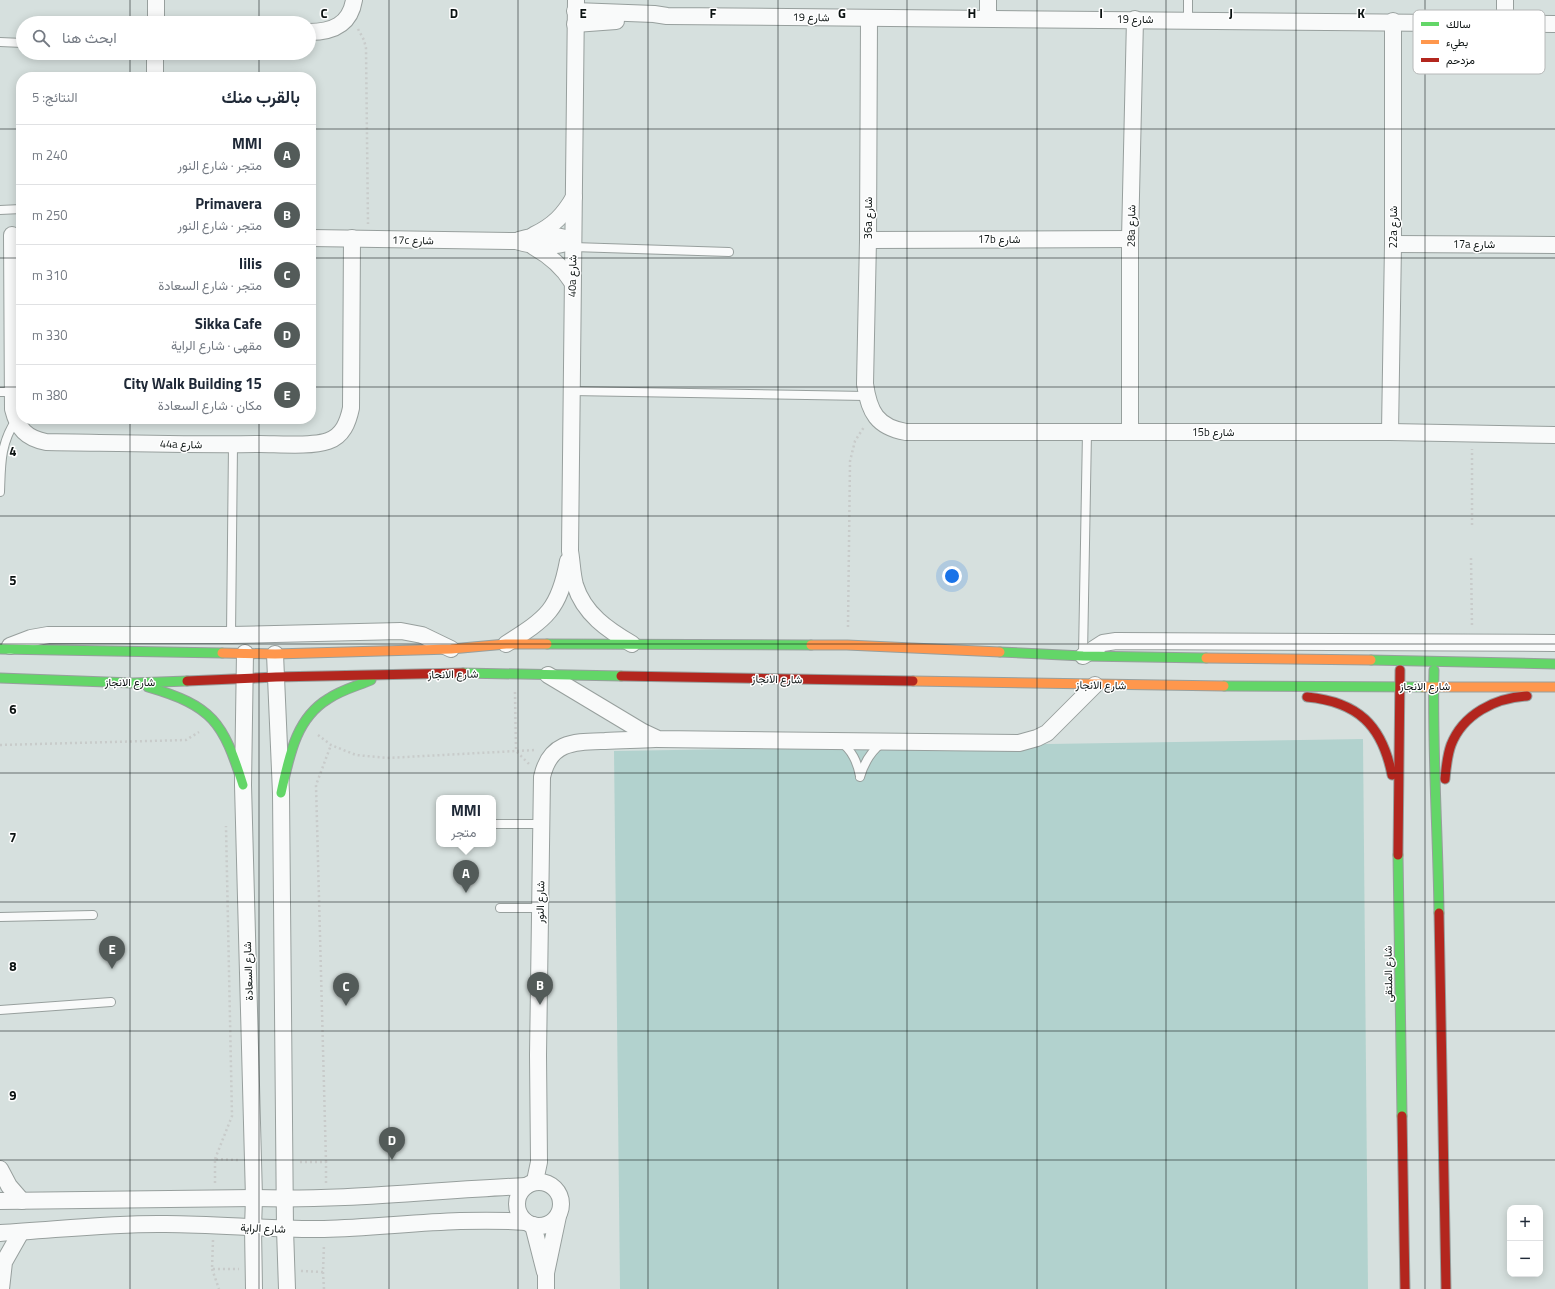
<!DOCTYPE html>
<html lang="ar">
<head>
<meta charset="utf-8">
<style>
	:root { --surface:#fff; --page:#f6f6f7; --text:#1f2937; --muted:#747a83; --line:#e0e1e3; --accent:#535b59 }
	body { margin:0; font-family:"Titillium Web",Vazirmatn,sans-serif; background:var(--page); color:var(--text); direction:rtl }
	.controls { position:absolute; right:12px; bottom:12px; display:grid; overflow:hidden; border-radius:8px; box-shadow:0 2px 10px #0003 }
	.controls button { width:36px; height:36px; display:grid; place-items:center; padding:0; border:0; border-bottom:1px solid var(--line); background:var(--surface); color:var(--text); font:20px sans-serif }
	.you { position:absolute; left:952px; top:576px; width:14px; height:14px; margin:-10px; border:3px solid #fff; border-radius:50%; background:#1a73e8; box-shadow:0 0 0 6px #1a73e833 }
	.badge { display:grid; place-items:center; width:26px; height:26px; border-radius:50%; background:var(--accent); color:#fff; font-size:13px; font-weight:700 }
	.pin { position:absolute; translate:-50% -33px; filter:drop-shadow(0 1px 2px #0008) }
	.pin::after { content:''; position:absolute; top:21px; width:14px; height:12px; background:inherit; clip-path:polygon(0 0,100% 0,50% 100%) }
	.popup { position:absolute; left:436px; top:795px; width:60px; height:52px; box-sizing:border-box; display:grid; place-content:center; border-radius:8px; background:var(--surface); filter:drop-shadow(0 1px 3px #0005); font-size:13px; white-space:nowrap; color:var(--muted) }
	.popup b { font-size:15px; color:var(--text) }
	.popup::after { content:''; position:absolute; left:50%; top:100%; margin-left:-8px; border:8px solid transparent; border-top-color:var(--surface) }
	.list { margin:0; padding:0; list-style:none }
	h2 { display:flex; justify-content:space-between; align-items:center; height:52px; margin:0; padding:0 16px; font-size:17px }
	h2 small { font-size:13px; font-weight:400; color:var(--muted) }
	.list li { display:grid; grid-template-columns:26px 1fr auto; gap:12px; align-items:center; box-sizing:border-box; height:60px; padding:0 16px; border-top:1px solid var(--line) }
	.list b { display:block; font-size:15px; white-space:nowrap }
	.list p { margin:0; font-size:13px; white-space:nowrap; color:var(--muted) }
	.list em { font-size:13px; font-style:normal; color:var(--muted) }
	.icon { flex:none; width:22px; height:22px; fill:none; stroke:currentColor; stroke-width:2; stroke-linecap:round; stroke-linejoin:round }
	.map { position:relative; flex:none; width:1555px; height:1289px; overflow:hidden; direction:ltr }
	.search { position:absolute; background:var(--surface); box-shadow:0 2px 10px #0003; left:16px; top:16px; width:300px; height:44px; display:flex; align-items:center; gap:10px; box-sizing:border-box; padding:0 14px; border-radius:22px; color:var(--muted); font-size:15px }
	.panel { position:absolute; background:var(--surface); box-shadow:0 2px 10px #0003; left:16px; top:72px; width:300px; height:352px; border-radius:16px; direction:rtl }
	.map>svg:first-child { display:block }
	.green { fill:#b2d2ce }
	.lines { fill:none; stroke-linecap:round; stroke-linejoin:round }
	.lane-casing { stroke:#979f9d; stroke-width:10 }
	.street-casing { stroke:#979f9d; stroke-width:18 }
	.fast-casing { stroke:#979f9d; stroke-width:11 }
	.slow-casing { stroke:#979f9d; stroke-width:11 }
	.jam-casing { stroke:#979f9d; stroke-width:11 }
	.path { stroke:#c8cbca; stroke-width:2.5; stroke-dasharray:2 3; stroke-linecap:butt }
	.lane { stroke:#f9fafa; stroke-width:8 }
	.street { stroke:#f9fafa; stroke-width:16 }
	.fast { stroke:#63d668; stroke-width:9 }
	.slow { stroke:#ff974d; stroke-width:9 }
	.jam { stroke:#b3261e; stroke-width:9 }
	.grid { fill:none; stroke:#0c1312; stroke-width:1; stroke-opacity:0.55 }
	.labels { text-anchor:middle; stroke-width:3; stroke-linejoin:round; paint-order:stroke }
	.street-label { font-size:11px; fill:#0c1312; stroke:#fff }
	.key { fill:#fff; stroke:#b6b8b8; stroke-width:1 }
	.key-label { font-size:11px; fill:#0c1312 }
	.grid-label { font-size:13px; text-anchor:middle; font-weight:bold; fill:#0c1312; stroke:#fff; stroke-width:3; stroke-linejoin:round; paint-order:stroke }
</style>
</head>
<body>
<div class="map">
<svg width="1555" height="1289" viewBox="0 0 1555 1289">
	<rect width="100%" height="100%" fill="#d6e0de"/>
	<polygon class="green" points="1363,739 1368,1289 620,1289 614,751"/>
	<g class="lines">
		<g class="lane-casing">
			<g id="lane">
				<polyline points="1188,20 1188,0"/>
				<polyline points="0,42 23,43"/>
				<polyline points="0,210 21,209"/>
				<polyline points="573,247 729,252"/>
				<polyline points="571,391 866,396"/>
				<polyline points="0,392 12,392"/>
				<path d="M0,492C1,465 0,444 16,420"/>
				<polyline points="231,635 233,445"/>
				<polyline points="1083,655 1087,432"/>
				<path d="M841,742C852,751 857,761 860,776"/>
				<path d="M860,777C864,763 870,752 882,743"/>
				<polyline points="496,824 541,824"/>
				<polyline points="500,908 540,908"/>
				<polyline points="0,917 93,915"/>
				<polyline points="0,1010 111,1002"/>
			</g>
		</g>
		<g class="street-casing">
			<g id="street">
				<path d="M576,0L570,551C572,562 572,574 575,585C584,614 608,630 632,644"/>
				<polyline points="575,11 654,14 667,16 1555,24"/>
				<path d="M869,18L868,240L865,384C869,412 877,427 906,432H1390L1555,435"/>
				<polyline points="988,18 988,0"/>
				<polyline points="156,23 156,0"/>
				<polyline points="1505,23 1505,0"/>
				<polyline points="575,24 616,21"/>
				<path d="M309,32C332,32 350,25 354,0"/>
				<polyline points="155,77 155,53"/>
				<path d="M12,235L13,409C18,429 26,438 46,442C117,443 188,445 259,444C278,444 311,447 328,441C343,436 348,422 351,408L352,238"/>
				<path d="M534,235C553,226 564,215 574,197"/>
				<path d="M311,238L516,241C536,247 553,248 573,241"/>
				<path d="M519,240C537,235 553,233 571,240"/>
				<polyline points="868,240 1130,239"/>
				<polyline points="1393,244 1555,245"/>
				<path d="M534,247C550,256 562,266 572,282"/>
				<polyline points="1130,432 1130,239 1135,19"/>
				<polyline points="1390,432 1393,244 1393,21"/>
				<path d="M506,644C547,618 559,610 568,561"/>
				<polyline points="10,646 31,638 48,635 231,635 401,631 422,635 451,649"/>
				<polyline points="245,653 243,785 254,1198 253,1228 254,1289"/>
				<polyline points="275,654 281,793 285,1229 287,1289"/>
				<polyline points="1083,656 1103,643 1116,641 1555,643"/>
				<polyline points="548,675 643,732 658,739 1019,743 1037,738 1047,733 1095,685"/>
				<polyline points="0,1169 9,1186 22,1201"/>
				<path d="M535,1181L539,1162L538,1055L542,777C550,741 574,742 605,741C622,740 638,740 655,739"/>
				<circle cx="539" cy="1204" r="22"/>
				<path d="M0,1201L254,1198C344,1201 435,1190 526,1186"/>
				<polyline points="533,1225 545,1272"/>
				<path d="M0,1233C55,1230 111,1223 166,1224C219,1224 271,1230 324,1229C391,1227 459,1217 526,1222"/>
				<polyline points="1,1289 4,1262 21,1232"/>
				<polyline points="546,1289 546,1273 558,1216"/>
			</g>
		</g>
		<g class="fast-casing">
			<g id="fast">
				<polyline points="547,644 811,645"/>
				<polyline points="0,649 222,653"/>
				<polyline points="1000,652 1083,656 1206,658"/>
				<polyline points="1371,660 1555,664"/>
				<path d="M1434,670C1432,751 1438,832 1439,913"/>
				<polyline points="463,673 621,676"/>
				<polyline points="0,678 133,683 187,681"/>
				<polyline points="1224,686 1423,687"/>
				<path d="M148,687C213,706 223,722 243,785"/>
				<path d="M281,793C289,758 295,719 328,699C341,690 357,686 371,680"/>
				<polyline points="1398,855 1402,1116"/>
			</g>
		</g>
		<g class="slow-casing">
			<g id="slow">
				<polyline points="811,645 847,645 1000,652"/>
				<polyline points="222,653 275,654 451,649 506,644 547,644"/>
				<polyline points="1206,658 1371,660"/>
				<polyline points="913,681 1224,686"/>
				<polyline points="1423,687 1555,687"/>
			</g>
		</g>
		<g class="jam-casing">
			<g id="jam">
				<polyline points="621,676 913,681"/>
				<polyline points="187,681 276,677 463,673"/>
				<path d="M1307,697C1358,702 1382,725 1392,775"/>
				<path d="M1445,779C1446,768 1447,756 1451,745C1463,714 1495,698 1527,696"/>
				<polyline points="1398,855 1400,670"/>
				<polyline points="1439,913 1446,1289"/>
				<polyline points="1402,1116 1405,1289"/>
			</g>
		</g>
		<g class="path">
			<polyline points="358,29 364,40 366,48 368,224"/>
			<polyline points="1472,525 1472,449"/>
			<polyline points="1471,558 1472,628"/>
			<polyline points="848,627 850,461 855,441 864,427"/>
			<polyline points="515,692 516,751 536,750"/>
			<polyline points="318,735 331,745 356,755 387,758 516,751 529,764"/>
			<polyline points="0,745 186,740 199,732"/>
			<polyline points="215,1159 232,1116 226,826"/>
			<polyline points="300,1162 326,1162 326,1183"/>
			<polyline points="326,1162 316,785 331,745"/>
			<polyline points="215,1183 215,1159 238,1160"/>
			<polyline points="213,1240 212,1269 239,1269"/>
			<polyline points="212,1269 219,1289"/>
			<polyline points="301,1271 323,1272 324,1244"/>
			<polyline points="323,1272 324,1289"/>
		</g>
		<use href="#lane" class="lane"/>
		<use href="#street" class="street"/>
		<use href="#fast" class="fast"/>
		<use href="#slow" class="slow"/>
		<use href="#jam" class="jam"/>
	</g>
	<path class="grid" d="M130,0V23M259,0V23M389,0V1289M518,0V1289M648,0V1289M778,0V1289M907,0V1289M1037,0V1289M1166,0V1289M1296,0V1289M1425,0V1289M130,53V77M259,53V77M0,129H21M311,129H1555M0,258H21M311,258H1555M0,387H21M311,387H1555M130,419V1289M259,419V1289M0,516H1555M0,644H1555M0,773H1555M0,902H1555M0,1031H1555M0,1160H1555"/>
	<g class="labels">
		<g class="street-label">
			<text transform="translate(811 17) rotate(1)" y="4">شارع 19</text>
			<text x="1135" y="23">شارع 19</text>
			<text transform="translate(868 218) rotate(-90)" y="4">36a شارع</text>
			<text transform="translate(1131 226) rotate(-89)" y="4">28a شارع</text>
			<text transform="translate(1393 227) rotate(-90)" y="4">22a شارع</text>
			<text x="999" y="243">17b شارع</text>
			<text transform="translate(413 240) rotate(1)" y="4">17c شارع</text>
			<text x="1474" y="248">17a شارع</text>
			<text transform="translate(572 276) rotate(-89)" y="4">40a شارع</text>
			<text x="1213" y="436">15b شارع</text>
			<text transform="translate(181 444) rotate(1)" y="4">44a شارع</text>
			<text transform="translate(453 674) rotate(-1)" y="4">شارع الانجاز</text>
			<text transform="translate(777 679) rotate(1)" y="4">شارع الانجاز</text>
			<text x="130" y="686">شارع الانجاز</text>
			<text transform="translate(1101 685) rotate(1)" y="4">شارع الانجاز</text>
			<text x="1425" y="690">شارع الانجاز</text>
			<text transform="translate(540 902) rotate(-89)" y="4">شارع النور</text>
			<text transform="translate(248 971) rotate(-92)" y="4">شارع السعادة</text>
			<text transform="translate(1388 974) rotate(-91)" y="4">شارع الملتقى</text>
			<text transform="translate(263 1228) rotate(2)" y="4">شارع الراية</text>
		</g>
	</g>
	<rect x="1413" y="10" width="132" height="64" rx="6" class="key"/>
	<rect x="1421" y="22" width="18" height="4" fill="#63d668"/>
	<rect x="1421" y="40" width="18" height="4" fill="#ff974d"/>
	<rect x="1421" y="58" width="18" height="4" fill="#b3261e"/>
	<g class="key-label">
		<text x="1446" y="28">سالك</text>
		<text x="1446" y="46">بطيء</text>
		<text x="1446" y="64">مزدحم</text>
	</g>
	<g class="grid-label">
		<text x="324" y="18">C</text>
		<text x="454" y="18">D</text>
		<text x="583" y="18">E</text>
		<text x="713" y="18">F</text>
		<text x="842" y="18">G</text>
		<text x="972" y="18">H</text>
		<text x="1101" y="18">I</text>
		<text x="1231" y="18">J</text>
		<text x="1361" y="18">K</text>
		<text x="13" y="456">4</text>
		<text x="13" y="585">5</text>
		<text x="13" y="714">6</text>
		<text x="13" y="842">7</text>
		<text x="13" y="971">8</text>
		<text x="13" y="1100">9</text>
	</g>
</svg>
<div class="controls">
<button>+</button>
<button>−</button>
</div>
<div class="you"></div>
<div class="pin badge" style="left:466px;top:893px">A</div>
<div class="popup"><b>MMI</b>متجر</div>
<div class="pin badge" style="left:540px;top:1005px">B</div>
<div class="pin badge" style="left:346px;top:1006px">C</div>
<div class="pin badge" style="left:392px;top:1160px">D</div>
<div class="pin badge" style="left:112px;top:969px">E</div>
<div class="search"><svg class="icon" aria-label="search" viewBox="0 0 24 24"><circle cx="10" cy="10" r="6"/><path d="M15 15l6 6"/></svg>ابحث هنا</div>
<section class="panel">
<h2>بالقرب منك<small>النتائج: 5</small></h2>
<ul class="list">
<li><span class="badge">A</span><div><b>MMI</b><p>متجر · شارع النور</p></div><em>240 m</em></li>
<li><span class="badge">B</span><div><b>Primavera</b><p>متجر · شارع النور</p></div><em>250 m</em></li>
<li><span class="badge">C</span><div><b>lilis</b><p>متجر · شارع السعادة</p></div><em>310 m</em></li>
<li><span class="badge">D</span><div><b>Sikka Cafe</b><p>مقهى · شارع الراية</p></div><em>330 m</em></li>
<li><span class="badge">E</span><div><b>City Walk Building 15</b><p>مكان · شارع السعادة</p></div><em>380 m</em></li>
</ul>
</section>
</div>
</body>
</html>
